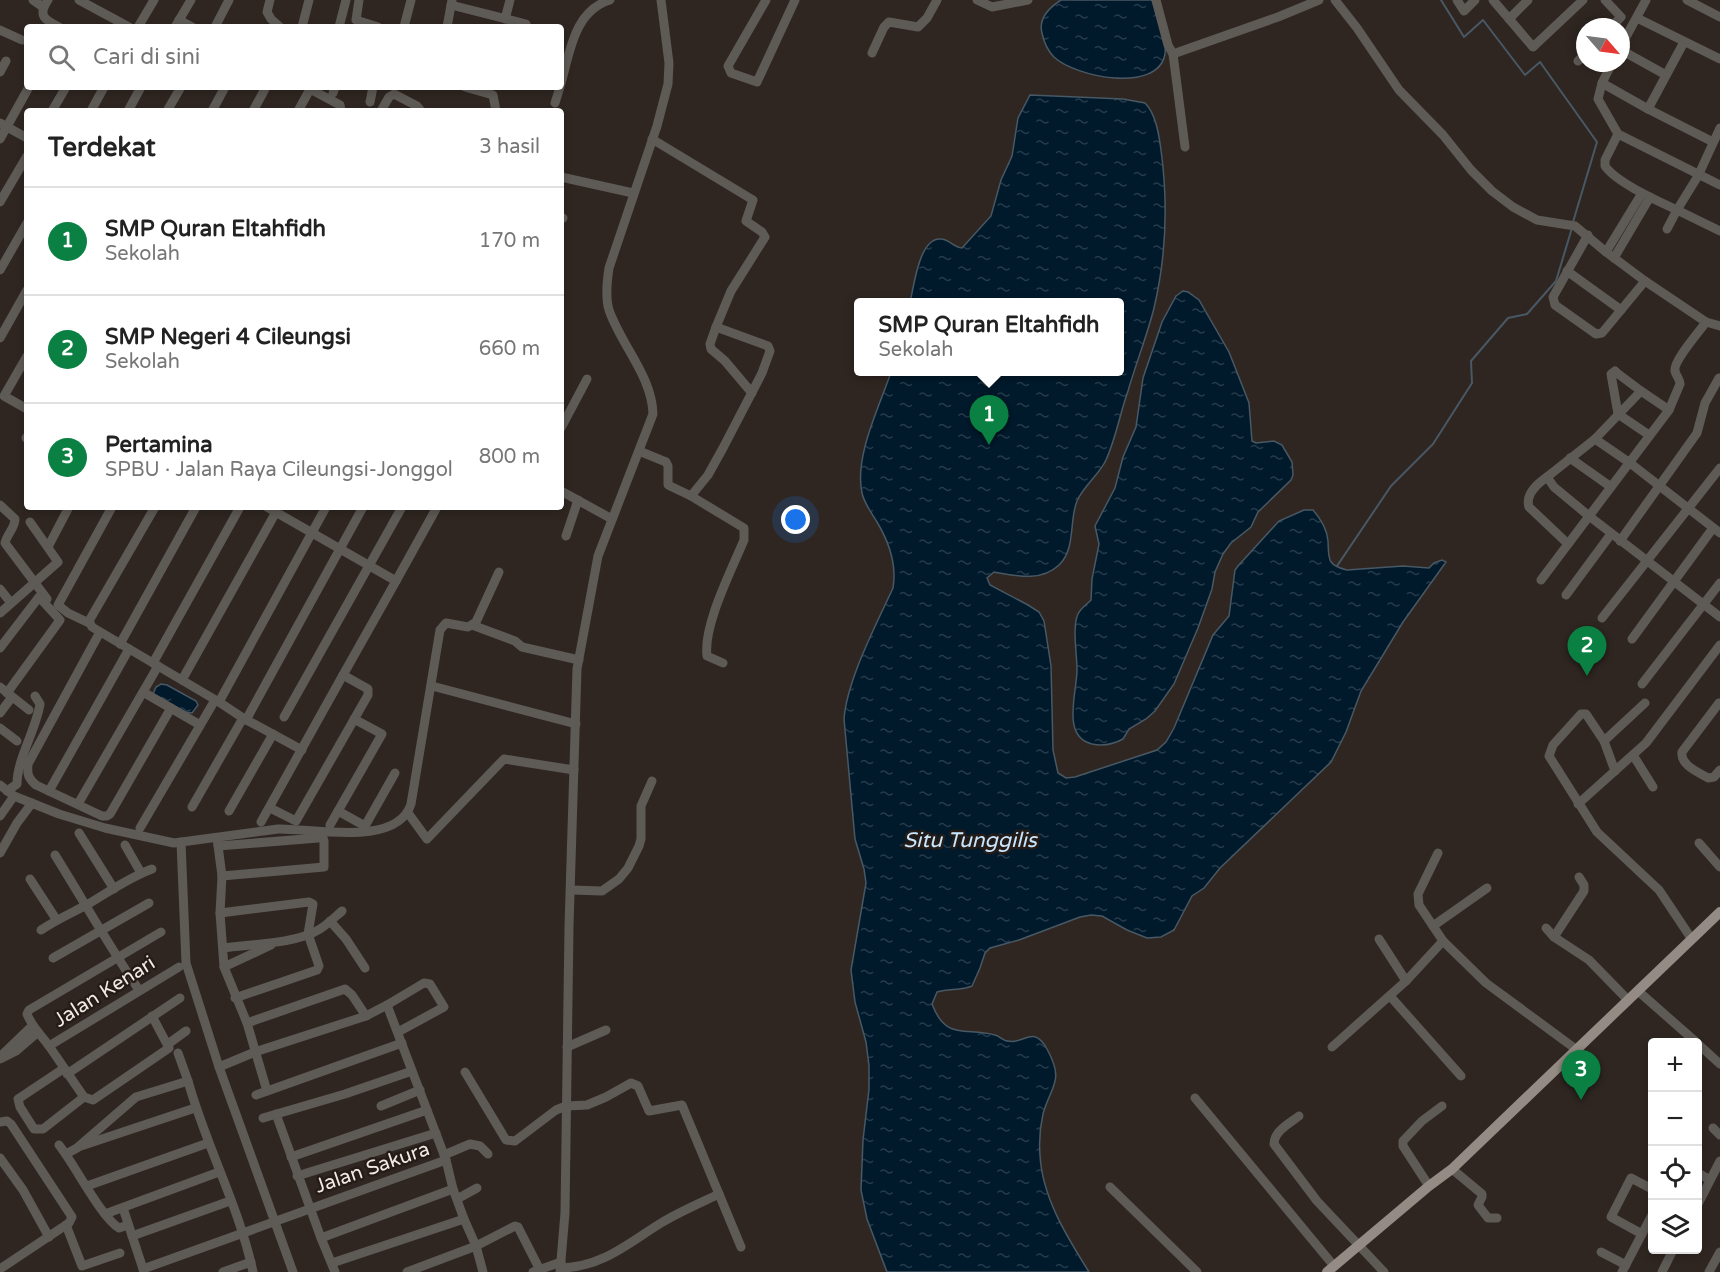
<!DOCTYPE html>
<html lang="id">
<head>
<meta charset="utf-8">
<style>
	:root { --surface:#fff; --page:#f6f6f6; --text:#222; --muted:#767676; --line:#e0e0e0; --accent:#0b8043 }
	body { margin:0; font-family:"Varela Round",sans-serif; background:var(--page); color:var(--text) }
	.controls { position:absolute; right:18px; bottom:18px; display:grid; overflow:hidden; border-radius:6px; box-shadow:0 3px 9px #0003 }
	.controls button { width:54px; height:54px; display:grid; place-items:center; padding:0; border:0; border-bottom:2px solid var(--line); background:var(--surface); color:var(--text); font:30px sans-serif }
	.compass { position:absolute; left:1576px; top:18px; width:54px; height:54px; border-radius:50%; background:var(--surface); box-shadow:0 3px 9px #0003; rotate:118deg }
	.you { position:absolute; left:796px; top:520px; width:21px; height:21px; margin:-15px; border:4px solid #fff; border-radius:50%; background:#1a73e8; box-shadow:0 0 0 9px #1a73e833 }
	.badge { display:grid; place-items:center; width:39px; height:39px; border-radius:50%; background:var(--accent); color:#fff; font-size:20px; font-weight:700 }
	.pin { position:absolute; translate:-50% -50px; filter:drop-shadow(0 2px 3px #0008) }
	.pin::after { content:''; position:absolute; top:32px; width:21px; height:18px; background:inherit; clip-path:polygon(0 0,100% 0,50% 100%) }
	.popup { position:absolute; left:854px; top:298px; width:270px; height:78px; box-sizing:border-box; display:grid; place-content:center; border-radius:6px; background:var(--surface); filter:drop-shadow(0 2px 4px #0005); font-size:20px; white-space:nowrap; color:var(--muted) }
	.popup b { font-size:22px; color:var(--text) }
	.popup::after { content:''; position:absolute; left:50%; top:100%; margin-left:-12px; border:12px solid transparent; border-top-color:var(--surface) }
	.list { margin:0; padding:0; list-style:none }
	h2 { display:flex; justify-content:space-between; align-items:center; height:78px; margin:0; padding:0 24px; font-size:26px }
	h2 small { font-size:20px; font-weight:400; color:var(--muted) }
	.list li { display:grid; grid-template-columns:39px 1fr auto; gap:18px; align-items:center; box-sizing:border-box; height:108px; padding:0 24px; border-top:2px solid var(--line) }
	.list b { display:block; font-size:22px; white-space:nowrap }
	.list p { margin:0; font-size:20px; white-space:nowrap; color:var(--muted) }
	.list em { font-size:20px; font-style:normal; color:var(--muted) }
	.icon { flex:none; width:33px; height:33px; fill:none; stroke:currentColor; stroke-width:2; stroke-linecap:round; stroke-linejoin:round }
	.map { position:relative; flex:none; width:1720px; height:1272px; overflow:hidden }
	.search { position:absolute; background:var(--surface); box-shadow:0 3px 9px #0003; left:24px; top:24px; width:540px; height:66px; display:flex; align-items:center; gap:15px; box-sizing:border-box; padding:0 21px; border-radius:6px; color:var(--muted); font-size:22px }
	.panel { position:absolute; background:var(--surface); box-shadow:0 3px 9px #0003; left:24px; top:108px; width:540px; height:402px; border-radius:6px }
	.map>svg:first-child { display:block }
	.water { fill:url(#water-ripples); stroke:#485864; stroke-width:1.5 }
	.lines { fill:none; stroke-linecap:round; stroke-linejoin:round }
	.stream { stroke:#485864; stroke-width:2 }
	.minor { stroke:#5e5a56; stroke-width:9 }
	.major { stroke:#938b84; stroke-width:10 }
	.labels { text-anchor:middle; stroke-width:5; stroke-linejoin:round; paint-order:stroke }
	.street-label { font-size:20px; fill:#f1eae7; stroke:#251c18 }
	.water-label { font-size:21px; font-style:italic; fill:#c9e7fe; stroke:#251c18 }
</style>
</head>
<body>
<div class="map">
<svg width="1720" height="1272" viewBox="0 0 1720 1272">
	<defs>
		<pattern id="water-ripples" width="26" height="14" patternUnits="userSpaceOnUse" patternTransform="scale(1.5)"><rect width="26" height="14" fill="#001a2c"/><path d="M2 4q2-2 4 0t4 0M15 11q2-2 4 0t4 0" fill="none" stroke="#263b4b"/></pattern>
	</defs>
	<rect width="100%" height="100%" fill="#2f2621"/>
	<g class="water">
		<path d="M1061,0H1152C1157,16 1167,37 1165,54C1158,94 1075,77 1054,57C1047,50 1044,43 1042,33C1038,18 1050,7 1061,0Z"/>
		<path d="M1030,95L1123,99L1145,103C1156,114 1159,135 1161,150C1168,202 1166,257 1154,308C1147,336 1136,363 1128,391C1120,413 1116,438 1106,460C1099,475 1084,485 1077,501C1069,520 1076,549 1059,565C1041,582 1017,576 994,572L987,578L990,585L1028,605L1039,612L1044,621L1051,666L1053,750L1058,773L1066,778L1075,777L1157,750L1166,742L1174,728L1213,635L1229,616L1235,570L1238,566L1279,521L1304,510H1313C1320,518 1327,528 1328,541C1329,558 1326,565 1347,570L1403,566L1429,568L1434,563L1442,560L1446,562L1403,622L1361,691L1346,732L1331,762L1220,868L1204,888L1192,896L1174,930L1161,937L1147,938L1127,930L1102,916L1091,915L1080,917L1019,940L990,948L985,953L980,968L972,986C960,991 949,988 937,992L932,1004C946,1041 965,1027 995,1035C1000,1036 1003,1041 1008,1041C1024,1045 1033,1024 1047,1049C1065,1082 1051,1085 1043,1114C1040,1127 1039,1142 1040,1155C1042,1197 1067,1237 1089,1272H887L867,1219L861,1190L863,1140L869,1089V1066L866,1042L855,1002L851,970L866,883L864,869L855,839L844,719C847,680 876,625 893,588C897,564 889,542 877,522C871,512 864,503 862,493C854,456 880,406 891,372H1120V302H910C914,287 919,237 941,239C948,239 954,247 962,248L991,216L1001,180L1012,156L1018,118Z"/>
		<path d="M1183,291L1188,292L1199,300L1229,352L1249,403L1252,441L1256,443L1274,441L1282,445L1292,462L1293,475L1291,480L1258,512L1251,527L1231,543L1223,554L1215,572L1212,589L1198,628L1174,684L1155,711L1146,719L1129,729L1123,739C1114,744 1102,746 1092,744C1061,737 1077,692 1077,670C1077,655 1072,626 1078,614C1080,609 1087,604 1091,600L1092,579L1099,544L1095,526L1115,488L1123,457L1136,427L1143,378L1162,322L1176,296Z"/>
		<polygon points="161,684 167,685 196,701 198,705 192,713 185,712 153,694 156,687"/>
	</g>
	<g class="lines">
		<g class="stream">
			<polyline points="1441,0 1464,37 1483,20 1525,75 1540,62 1597,142 1573,222"/>
			<polyline points="1337,566 1391,486 1433,444 1472,383 1471,361 1508,318 1527,314 1556,281 1572,228"/>
		</g>
		<g class="minor">
			<polyline points="33,0 43,7"/>
			<path d="M48,0C37,16 45,20 59,27"/>
			<polyline points="79,0 129,27"/>
			<polyline points="270,0 267,12 271,19 280,27"/>
			<polyline points="359,0 356,20 378,27"/>
			<polyline points="766,0 728,66 731,73 757,82 795,0"/>
			<polyline points="977,0 992,7 1028,0"/>
			<polyline points="1156,0 1168,45 1173,54 1185,147"/>
			<polyline points="1335,0 1357,28 1399,90 1443,135 1471,170 1492,191 1513,207 1537,220 1575,226 1606,252 1645,281 1706,322 1720,326"/>
			<polyline points="1457,0 1464,11 1475,0"/>
			<polyline points="1493,0 1533,47 1583,0"/>
			<polyline points="1605,0 1621,17 1611,27"/>
			<polyline points="1687,0 1720,17"/>
			<polyline points="451,5 526,24"/>
			<polyline points="1637,18 1720,59"/>
			<polyline points="505,19 510,0"/>
			<polyline points="1509,19 1528,0"/>
			<polyline points="179,20 192,27"/>
			<polyline points="138,27 154,0"/>
			<polyline points="175,27 191,0"/>
			<polyline points="215,27 229,0"/>
			<polyline points="302,27 309,0"/>
			<polyline points="339,27 346,0"/>
			<polyline points="404,27 411,0"/>
			<polyline points="447,27 452,0"/>
			<polyline points="0,30 22,40"/>
			<polyline points="1684,42 1648,109 1713,142"/>
			<polyline points="1621,46 1646,0"/>
			<polyline points="1621,50 1666,75"/>
			<polyline points="872,53 884,27 889,22 918,27 927,18 937,0"/>
			<polyline points="1173,54 1278,17 1319,0"/>
			<polyline points="1578,61 1585,54"/>
			<polyline points="1612,63 1602,83 1598,99 1618,134 1720,185"/>
			<polyline points="0,72 6,61"/>
			<path d="M561,83C570,52 574,11 610,0"/>
			<polyline points="1602,83 1648,109"/>
			<polyline points="465,87 493,95 496,111"/>
			<polyline points="333,93 335,87"/>
			<polyline points="370,102 373,87"/>
			<polyline points="555,103 560,87"/>
			<polyline points="52,111 66,87"/>
			<polyline points="91,111 104,87"/>
			<polyline points="128,111 141,87"/>
			<polyline points="167,111 181,87"/>
			<polyline points="212,111 225,87"/>
			<polyline points="253,111 266,87"/>
			<polyline points="298,111 309,91 312,90 340,105 341,111"/>
			<polyline points="381,111 389,97 394,94 417,106 421,111"/>
			<polyline points="0,123 27,138"/>
			<polyline points="1720,128 1698,176 1677,210 1720,231"/>
			<path d="M1618,134L1605,160V166C1617,183 1658,201 1677,210L1667,229"/>
			<polyline points="0,139 29,87"/>
			<polyline points="561,177 633,193"/>
			<polyline points="0,202 27,156"/>
			<polyline points="561,218 563,218"/>
			<polyline points="1588,235 1553,297 1555,305 1596,334 1602,333 1645,281"/>
			<polyline points="1606,252 1642,193"/>
			<polyline points="1614,258 1650,197"/>
			<polyline points="0,270 27,223"/>
			<polyline points="1567,271 1621,310"/>
			<polyline points="716,327 710,344 711,349 725,361 752,393"/>
			<polyline points="0,338 27,290"/>
			<polyline points="27,356 4,396 27,409"/>
			<polyline points="1641,391 1617,373 1615,371 1611,374 1618,414 1649,435"/>
			<polyline points="561,428 587,379"/>
			<polyline points="26,438 27,437"/>
			<polyline points="1595,439 1641,391 1669,410"/>
			<polyline points="639,451 666,462 668,466 668,485 691,496 708,475 723,448 762,373 770,351 768,346 716,327 731,291 765,237 762,232 746,221 753,200 652,139"/>
			<polyline points="1570,458 1611,487"/>
			<path d="M1547,477C1537,484 1525,495 1529,507L1568,544"/>
			<polyline points="561,491 612,519"/>
			<path d="M691,496L744,528V540C732,569 703,625 707,656L723,663"/>
			<path d="M0,505L15,519C15,528 7,534 5,543L47,599"/>
			<polyline points="155,507 89,621 92,627 219,702"/>
			<polyline points="267,507 396,581 437,507"/>
			<polyline points="1720,533 1630,463 1595,439 1547,477 1554,487 1589,516 1720,617"/>
			<polyline points="566,536 578,500"/>
			<polyline points="1620,541 1697,433 1705,403 1719,378"/>
			<polyline points="48,547 69,507"/>
			<path d="M1541,580L1669,410L1680,384C1680,379 1676,376 1675,371C1673,361 1700,331 1706,322"/>
			<polyline points="0,589 11,603"/>
			<polyline points="1566,595 1611,534"/>
			<polyline points="0,613 58,562 30,522"/>
			<polyline points="1602,618 1720,468"/>
			<polyline points="89,623 68,613 58,605 112,507"/>
			<polyline points="472,625 515,641 522,647 579,660"/>
			<path d="M100,632L28,764C27,774 28,778 36,785L102,816H107L110,814L171,708"/>
			<polyline points="1632,639 1713,528"/>
			<polyline points="120,644 196,507"/>
			<polyline points="0,648 39,597 60,620 7,693"/>
			<polyline points="153,663 240,507"/>
			<polyline points="182,680 276,512"/>
			<polyline points="1642,684 1720,583"/>
			<polyline points="432,686 576,724"/>
			<polyline points="0,687 29,710"/>
			<polyline points="143,692 200,725"/>
			<polyline points="1645,703 1604,741 1586,714 1581,714 1553,745 1549,756 1597,832 1659,890 1691,938"/>
			<path d="M1719,703L1682,752C1680,765 1698,772 1708,778L1714,777L1720,770"/>
			<polyline points="0,713 12,697"/>
			<polyline points="284,717 402,507"/>
			<polyline points="246,720 363,507"/>
			<polyline points="0,728 17,741"/>
			<polyline points="1604,741 1615,771"/>
			<polyline points="302,750 243,718 219,702 326,507"/>
			<polyline points="1633,755 1653,787"/>
			<path d="M0,785L14,796L59,814L105,828L174,843L278,829C312,828 397,848 411,804L440,630L446,623L468,627L476,622L499,572"/>
			<path d="M7,791L17,784C17,759 36,730 40,704L35,696"/>
			<polyline points="49,791 129,649"/>
			<polyline points="78,804 158,666"/>
			<polyline points="1578,804 1646,743 1720,645"/>
			<polyline points="192,807 243,718"/>
			<polyline points="270,808 296,821 368,695 368,689 343,675 396,581"/>
			<polyline points="229,811 273,734"/>
			<polyline points="338,811 365,826 395,773"/>
			<polyline points="408,813 427,839 504,759 574,770"/>
			<polyline points="0,816 14,796"/>
			<polyline points="261,822 343,675"/>
			<polyline points="330,825 382,734 354,719"/>
			<polyline points="140,828 215,700"/>
			<polyline points="79,833 114,889"/>
			<polyline points="217,838 222,876 220,913 224,967 247,1023 267,1091"/>
			<polyline points="181,842 186,963 219,1067 293,1272"/>
			<polyline points="1699,843 1720,867"/>
			<polyline points="125,845 141,873"/>
			<polyline points="218,846 318,838 323,838 324,841 324,867 222,876"/>
			<polyline points="0,853 17,823 32,803"/>
			<path d="M55,855C83,900 109,946 139,990"/>
			<polyline points="30,879 56,919"/>
			<polyline points="571,890 602,891 619,879 628,868 639,846 641,839 641,806 652,781"/>
			<polyline points="220,913 309,902 313,904 308,934 319,966 317,970 235,998"/>
			<polyline points="330,921 346,939 365,968"/>
			<polyline points="1433,926 1487,888"/>
			<polyline points="1546,928 1554,937 1589,960 1628,1000"/>
			<path d="M41,930C57,919 74,912 90,903C110,891 130,877 152,869"/>
			<polyline points="1554,937 1584,891 1584,885 1579,877"/>
			<polyline points="1379,939 1406,981"/>
			<polyline points="1443,941 1486,983 1577,1050"/>
			<path d="M223,948C252,944 296,944 320,929C328,924 335,917 342,911"/>
			<polyline points="53,958 149,903"/>
			<polyline points="224,967 271,945"/>
			<polyline points="1638,991 1696,1042"/>
			<polyline points="1390,996 1461,1076"/>
			<polyline points="387,1005 446,1160 453,1189 464,1219 476,1246 483,1272"/>
			<path d="M152,1016L169,1048L93,1100L84,1097C72,1080 61,1063 49,1046C41,1035 32,1027 27,1014L29,1010L161,932"/>
			<polyline points="247,1023 345,989 352,995 366,1016"/>
			<polyline points="168,1044 186,1031"/>
			<polyline points="1698,1044 1720,1064"/>
			<polyline points="49,1046 179,967"/>
			<polyline points="567,1047 606,1030"/>
			<polyline points="1332,1047 1406,981 1443,941 1419,905 1418,894 1438,853"/>
			<polyline points="4,1053 32,1026"/>
			<polyline points="178,1053 188,1081"/>
			<polyline points="0,1059 16,1051 38,1032"/>
			<polyline points="219,1067 255,1052 366,1016 387,1005 424,983 430,984 444,1007 398,1032"/>
			<polyline points="63,1069 18,1099 20,1107 34,1129 43,1129 84,1097"/>
			<polyline points="465,1072 506,1140 515,1141 556,1110 566,1106 587,1105 606,1097 631,1083 638,1086 649,1111 682,1105 741,1247"/>
			<polyline points="67,1074 180,998"/>
			<polyline points="256,1095 402,1043"/>
			<polyline points="1195,1098 1334,1266"/>
			<polyline points="381,1106 420,1090"/>
			<polyline points="276,1114 321,1238 453,1189"/>
			<path d="M1299,1116C1290,1123 1274,1131 1274,1144L1317,1201L1384,1272"/>
			<polyline points="263,1118 345,1094 412,1071"/>
			<polyline points="0,1122 7,1121 11,1124 72,1217 69,1223 0,1269"/>
			<polyline points="1713,1128 1720,1135"/>
			<path d="M59,1145C75,1165 101,1217 119,1228L128,1225"/>
			<polyline points="81,1146 195,1108"/>
			<path d="M66,1154L77,1148L136,1097L188,1081C206,1146 239,1206 253,1272"/>
			<polyline points="444,1155 470,1144 480,1146 488,1154"/>
			<polyline points="291,1157 427,1110"/>
			<polyline points="0,1158 23,1190 49,1237"/>
			<polyline points="1452,1169 1482,1194 1482,1197 1478,1205 1488,1218 1497,1218"/>
			<polyline points="1698,1173 1710,1180"/>
			<polyline points="297,1176 436,1133"/>
			<polyline points="87,1186 208,1143"/>
			<polyline points="1429,1186 1403,1146 1403,1141 1422,1121 1442,1106"/>
			<polyline points="1110,1187 1197,1272"/>
			<polyline points="457,1199 477,1188"/>
			<polyline points="1698,1204 1720,1161"/>
			<polyline points="123,1208 144,1272"/>
			<polyline points="105,1214 219,1172"/>
			<polyline points="66,1225 82,1266 120,1253"/>
			<polyline points="1642,1234 1611,1217 1631,1178 1652,1189"/>
			<polyline points="132,1236 230,1201"/>
			<polyline points="321,1238 335,1272"/>
			<polyline points="1601,1252 1626,1265"/>
			<polyline points="332,1263 464,1219"/>
			<path d="M561,1268C602,1267 627,1244 661,1223C679,1212 700,1203 719,1194"/>
			<polyline points="143,1269 446,1160"/>
			<polyline points="223,1272 251,1262"/>
			<polyline points="407,1272 476,1246 515,1226 518,1227 540,1270"/>
			<polyline points="533,1272 561,1262"/>
			<path d="M560,1272L565,1213L569,926L577,669L598,556L653,414C652,376 621,345 609,310C605,297 607,281 609,268L657,126L668,84L669,63L661,0"/>
			<polyline points="1622,1272 1652,1215"/>
			<polyline points="1662,1272 1673,1250"/>
			<polyline points="1709,1272 1720,1252"/>
		</g>
		<polyline class="major" points="1327,1272 1429,1186 1452,1169 1720,912"/>
	</g>
	<g class="labels">
		<g class="street-label">
			<text transform="translate(104 991) rotate(-32)" y="7">Jalan Kenari</text>
			<text transform="translate(372 1167) rotate(-19)" y="7">Jalan Sakura</text>
		</g>
		<g class="water-label">
			<text x="970" y="847">Situ Tunggilis</text>
		</g>
	</g>
</svg>
<div class="controls">
<button>+</button>
<button>−</button>
<button><svg class="icon" aria-label="locate" viewBox="0 0 24 24"><circle cx="12" cy="12" r="6"/><path d="M12 2v4M12 18v4M2 12h4M18 12h4"/></svg></button>
<button><svg class="icon" aria-label="layers" viewBox="0 0 24 24"><path d="M12 4l9 5-9 5-9-5zM3 14l9 5 9-5"/></svg></button>
</div>
<svg class="compass" viewBox="-18 -18 36 36"><path d="M0-13l5 13h-10z" fill="#e53935"/><path d="M0 13l5-13h-10z" fill="#767676"/></svg>
<div class="you"></div>
<div class="pin badge" style="left:989px;top:445px">1</div>
<div class="popup"><b>SMP Quran Eltahfidh</b>Sekolah</div>
<div class="pin badge" style="left:1587px;top:676px">2</div>
<div class="pin badge" style="left:1581px;top:1100px">3</div>
<div class="search"><svg class="icon" aria-label="search" viewBox="0 0 24 24"><circle cx="10" cy="10" r="6"/><path d="M15 15l6 6"/></svg>Cari di sini</div>
<section class="panel">
<h2>Terdekat<small>3 hasil</small></h2>
<ul class="list">
<li><span class="badge">1</span><div><b>SMP Quran Eltahfidh</b><p>Sekolah</p></div><em>170 m</em></li>
<li><span class="badge">2</span><div><b>SMP Negeri 4 Cileungsi</b><p>Sekolah</p></div><em>660 m</em></li>
<li><span class="badge">3</span><div><b>Pertamina</b><p>SPBU · Jalan Raya Cileungsi-Jonggol</p></div><em>800 m</em></li>
</ul>
</section>
</div>
</body>
</html>
